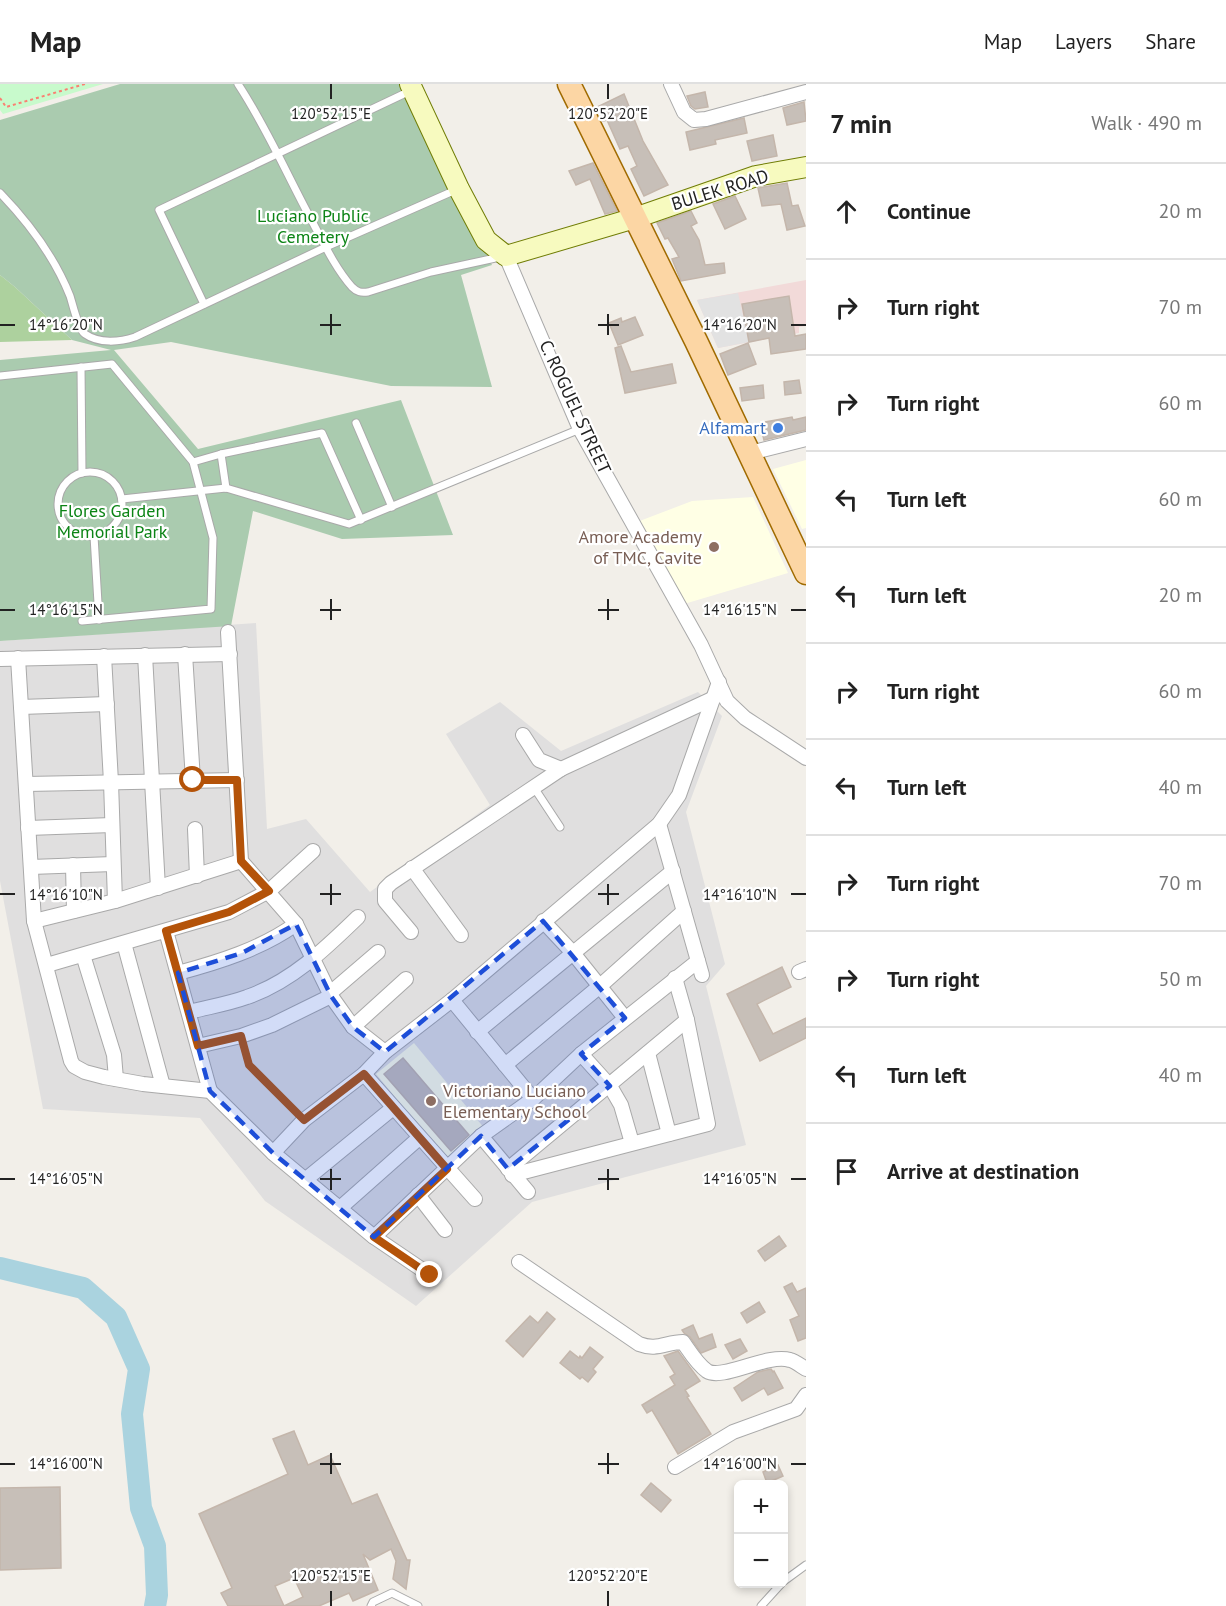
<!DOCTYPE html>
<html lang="en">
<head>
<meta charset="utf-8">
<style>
	:root { --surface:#fff; --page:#f6f6f6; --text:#222; --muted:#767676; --line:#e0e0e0 }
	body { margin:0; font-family:"PT Sans",sans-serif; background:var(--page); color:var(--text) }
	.controls { position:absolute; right:18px; bottom:18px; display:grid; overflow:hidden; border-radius:9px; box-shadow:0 3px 9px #0003 }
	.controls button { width:54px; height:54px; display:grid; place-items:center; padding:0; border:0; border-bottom:2px solid var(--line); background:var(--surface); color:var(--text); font:30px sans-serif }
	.stop { position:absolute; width:18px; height:18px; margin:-14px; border:4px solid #b45309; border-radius:50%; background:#fff }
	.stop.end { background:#b45309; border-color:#fff; box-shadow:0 2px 6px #0008 }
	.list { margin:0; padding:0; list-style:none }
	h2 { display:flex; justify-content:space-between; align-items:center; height:78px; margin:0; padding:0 24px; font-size:26px }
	h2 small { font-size:20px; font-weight:400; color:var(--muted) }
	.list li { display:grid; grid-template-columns:39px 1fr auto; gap:18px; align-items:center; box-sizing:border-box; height:96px; padding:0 24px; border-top:2px solid var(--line) }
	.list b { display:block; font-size:22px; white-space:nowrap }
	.list em { font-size:20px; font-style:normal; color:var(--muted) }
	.icon { flex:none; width:33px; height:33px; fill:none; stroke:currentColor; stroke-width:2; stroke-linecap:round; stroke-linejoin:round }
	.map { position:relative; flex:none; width:806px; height:1522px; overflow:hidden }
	header { display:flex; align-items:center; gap:36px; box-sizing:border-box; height:84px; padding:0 30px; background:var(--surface); border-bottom:2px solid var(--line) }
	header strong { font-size:28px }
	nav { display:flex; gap:33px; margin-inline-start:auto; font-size:21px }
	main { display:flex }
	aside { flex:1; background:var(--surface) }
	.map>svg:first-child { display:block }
	.residential { fill:#e0dfdf }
	.commercial { fill:#f2dad9 }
	.education { fill:#ffffe5 }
	.forest { fill:#add19e }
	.cemetery { fill:#aacbaf }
	.park { fill:#c8facc }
	.parking { fill:#e2e2e2 }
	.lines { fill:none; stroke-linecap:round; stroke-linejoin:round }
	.river { stroke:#aad3df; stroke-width:22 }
	.building { fill:#c7bfb8; stroke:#c4b6ab; stroke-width:1.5 }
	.lane-casing { stroke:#a9a9a9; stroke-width:9 }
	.street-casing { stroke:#a9a9a9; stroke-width:16 }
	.secondary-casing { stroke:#707d05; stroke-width:22 }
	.primary-casing { stroke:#a06b00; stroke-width:25 }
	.path { stroke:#fa8072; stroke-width:2; stroke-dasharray:3 3; stroke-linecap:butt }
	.lane { stroke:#fff; stroke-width:7 }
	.street { stroke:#fff; stroke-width:14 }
	.secondary { stroke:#f7fabf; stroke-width:20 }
	.primary { stroke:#fcd6a4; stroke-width:22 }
	.route { stroke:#b45309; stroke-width:8 }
	.marked { fill:#1d4ed8; fill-opacity:0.2; stroke:#1d4ed8; stroke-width:4.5; stroke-dasharray:12 8; stroke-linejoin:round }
	.ticks { fill:none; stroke:#222; stroke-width:2 }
	.shop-dot { fill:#3f7fe0; stroke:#fff; stroke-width:2 }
	.education-dot { fill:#8d6e63; stroke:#fff; stroke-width:2 }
	.labels { text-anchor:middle; stroke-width:4.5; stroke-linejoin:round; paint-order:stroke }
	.street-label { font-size:18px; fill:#222; stroke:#fff }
	.park-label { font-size:18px; fill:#0c8416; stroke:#fff }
	.shop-label { font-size:18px; fill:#366cbe; stroke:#fff; text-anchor:end }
	.education-label { font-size:18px; fill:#785e54; stroke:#fff; text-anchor:end }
	.ticks-label { font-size:15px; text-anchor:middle; fill:#222; stroke:#fff; stroke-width:4.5; stroke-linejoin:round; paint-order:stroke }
</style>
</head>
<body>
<header>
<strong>Map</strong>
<nav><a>Map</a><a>Layers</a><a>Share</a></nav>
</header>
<main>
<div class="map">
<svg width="806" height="1522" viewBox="0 0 806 1522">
	<rect width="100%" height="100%" fill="#f2efe9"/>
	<polygon class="residential" points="256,539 267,745 306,735 370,808 490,721 446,650 500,618 561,667 698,608 722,632 686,728 725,880 706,902 746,1061 532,1118 416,1222 265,1117 200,1034 43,1025 0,797 0,557"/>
	<polygon class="commercial" points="806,196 806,242 799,243 799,249 718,264 697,216"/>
	<g class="education">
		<polygon points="806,376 806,444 802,445 773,385"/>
		<polygon points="753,413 788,489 684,520 637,438 692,417"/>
		<polygon points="414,959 485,1045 447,1076 376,990"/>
	</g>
	<polygon class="forest" points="0,191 15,203 72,256 0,258"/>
	<polygon class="cemetery" points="120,0 404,0 492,181 461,191 492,303 391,302 171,258 114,266 198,365 401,316 453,451 342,455 253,427 231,542 0,557 0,276 111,266 72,256 15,203 0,191 0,36"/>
	<polygon class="park" points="0,0 103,0 3,30 0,26"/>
	<polygon class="parking" points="738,209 749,258 718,264 697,216"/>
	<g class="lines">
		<polyline class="river" points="0,1184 83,1204 116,1233 139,1285 132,1330 141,1424 155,1462 157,1511 155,1522"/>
	</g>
	<g class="building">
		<polygon points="705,8 708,23 695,25 691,22 687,12"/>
		<polygon points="624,10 643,57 668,101 644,112 631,85 637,82 628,62 620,65 607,36 603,37 597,23"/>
		<polygon points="804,18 806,37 787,41 783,24"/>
		<polygon points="744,34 747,49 715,56 716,60 690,66 686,48"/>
		<polygon points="773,51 777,72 752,77 747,57"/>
		<polygon points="593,79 617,127 605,130 590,95 576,101 569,87"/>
		<polygon points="787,99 792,122 798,121 805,142 787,146 781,120 762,122 758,104"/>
		<polygon points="735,112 746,135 725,145 713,120"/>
		<polygon points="691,127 697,139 691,142 699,156 705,181 724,179 725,189 681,197 672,175 679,173 668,154 665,155 657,139"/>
		<polygon points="789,212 795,252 806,250 806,265 771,270 769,254 749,258 742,220"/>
		<polygon points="635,233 643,251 618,261 609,239 621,234 622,238"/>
		<polygon points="748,259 756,280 728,291 720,270"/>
		<polygon points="621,262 631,288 672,280 676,299 625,309 615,264"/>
		<polygon points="799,296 801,309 785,311 784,298"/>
		<polygon points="763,301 764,314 742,317 740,304"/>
		<polygon points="792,333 793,336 806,333 806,346 764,356 760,339"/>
		<polygon points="782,883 791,903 757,920 773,950 806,934 806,954 760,977 727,910"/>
		<polygon points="403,974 469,1051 451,1067 384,990"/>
		<polygon points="779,1152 786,1162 765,1177 758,1167"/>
		<polygon points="792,1199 797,1208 806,1204 806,1254 798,1257 790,1236 799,1232 784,1203"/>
		<polygon points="759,1218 765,1228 747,1239 741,1229"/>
		<polygon points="547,1228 555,1235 523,1273 506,1257 530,1232 538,1239"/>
		<polygon points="693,1241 699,1255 712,1250 716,1263 701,1269 690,1253 684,1249 682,1246"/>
		<polygon points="740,1255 747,1267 733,1275 725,1261"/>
		<polygon points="590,1263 603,1273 593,1285 596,1288 588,1298 582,1293 580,1295 560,1279 570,1267 579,1274 580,1272 582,1274"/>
		<polygon points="678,1267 700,1297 685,1306 689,1312 687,1313 711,1350 678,1370 652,1326 647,1329 642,1321 675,1301 670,1293 675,1290 664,1272"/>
		<polygon points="771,1285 773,1288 774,1287 783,1304 768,1311 764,1304 742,1317 734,1304 758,1288"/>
		<polygon points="294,1347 308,1381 330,1371 352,1420 377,1410 407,1476 410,1476 406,1505 393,1495 396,1477 391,1465 370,1476 363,1470 378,1506 353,1517 349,1509 319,1522 284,1522 303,1513 294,1494 275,1502 284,1522 228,1522 221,1509 232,1504 199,1430 288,1390 273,1355"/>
		<polygon points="778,1381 783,1392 767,1399 763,1388"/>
		<polygon points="651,1399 671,1416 661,1428 641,1411"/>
		<polygon points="60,1403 61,1484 0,1486 0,1404"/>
	</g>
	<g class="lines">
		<g class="lane-casing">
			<g id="lane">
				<path d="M238,0C267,44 288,93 313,139C324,160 336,185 352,203C357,208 361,209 368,208L431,188L500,173"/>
				<path d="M0,109C28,138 55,174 70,212C73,221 78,245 85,250C99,260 120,258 135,253L326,163L458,105"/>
				<polyline points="204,220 159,126 410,7"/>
				<polyline points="81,283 82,389"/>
				<polyline points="0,292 112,280 193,378 213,454 211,525 82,537"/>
				<polyline points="356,339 392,423"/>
				<polyline points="221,370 226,404"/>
				<polyline points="193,378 221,370 322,349 361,436"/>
				<circle cx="90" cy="420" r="32"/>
				<polyline points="122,415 226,404 349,440 580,345"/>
				<polyline points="94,452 99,536"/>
				<polyline points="533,702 560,743"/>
				<polyline points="784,1497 806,1481"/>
				<polyline points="371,1522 373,1518 392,1509 418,1522"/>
				<polyline points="761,1522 781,1500"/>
			</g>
		</g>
		<g class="street-casing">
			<g id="street">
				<polyline points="671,0 684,28 694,36 706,35 806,8"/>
				<polyline points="506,172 580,345 701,561 727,617 745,634 806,674"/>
				<polyline points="750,369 806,355"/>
				<polyline points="228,548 241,777 296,840 331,912 353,943 385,968"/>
				<polyline points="185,570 193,696"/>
				<polyline points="145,571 158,804"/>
				<polyline points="104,572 111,698 115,817"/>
				<polyline points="18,574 34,837 71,977 74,982 85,988 104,993 143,1000 210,1007 273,1069 374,1153 430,1191"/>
				<polyline points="0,575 230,570"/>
				<polyline points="21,623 107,620"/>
				<polyline points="523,651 539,676 561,685"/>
				<polyline points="26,700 237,696"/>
				<polyline points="659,740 702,891"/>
				<polyline points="28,744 112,741"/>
				<polyline points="195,745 197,792"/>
				<polyline points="73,781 74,827"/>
				<polyline points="31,783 113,780"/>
				<polyline points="412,784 461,851"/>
				<polyline points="34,837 115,817 241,777"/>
				<polyline points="543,837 573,869 625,934"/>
				<polyline points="166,847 210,1007"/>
				<polyline points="411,848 385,817 385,805 391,799 561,685 714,614"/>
				<polyline points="124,859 163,1002"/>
				<polyline points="83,871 114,971 116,995"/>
				<polyline points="47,881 229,828 269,807 313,767"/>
				<polyline points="799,888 806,885"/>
				<path d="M178,889C219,878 261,865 296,840"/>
				<polyline points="329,910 378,868"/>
				<polyline points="452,916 533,1015"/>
				<path d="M189,928C208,923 228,920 247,913C291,898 325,865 358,833"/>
				<polyline points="353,943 406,895"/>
				<polyline points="477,948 673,787"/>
				<polyline points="198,962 241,952 272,941 331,912"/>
				<polyline points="648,969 669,1050"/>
				<polyline points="581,970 610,1002 621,1021 632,1059"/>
				<polyline points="505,981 600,902 684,827"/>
				<polyline points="364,990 475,1115"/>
				<polyline points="481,1052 528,1108"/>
				<polyline points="273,1069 304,1036 364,990 385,968 452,916 659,740 679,711 719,598"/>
				<polyline points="508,1085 687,936"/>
				<polyline points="512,1091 708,1040 687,936 675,894"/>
				<polyline points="305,1096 393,1024"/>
				<polyline points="418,1111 445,1146"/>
				<polyline points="340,1124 419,1054"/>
				<polyline points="374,1153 481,1052 533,1015 581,970 698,877"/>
				<path d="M519,1178L639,1260C657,1267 666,1258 683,1258C690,1268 697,1280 707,1287C722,1297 767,1269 790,1276C795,1277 801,1282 806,1285"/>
				<polyline points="675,1383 733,1348 796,1325 806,1311"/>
			</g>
		</g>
		<g class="secondary-casing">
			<polyline id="secondary" points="410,0 459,105 486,156 506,172 635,134 756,92 806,83"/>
		</g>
		<g class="primary-casing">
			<polyline id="primary" points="569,0 696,257 806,489"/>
		</g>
		<g class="path">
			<polyline points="0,14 6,23 85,0"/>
			<polyline points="244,964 249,981 296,1028"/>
		</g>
		<use href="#lane" class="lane"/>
		<use href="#street" class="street"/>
		<use href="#secondary" class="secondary"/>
		<use href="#primary" class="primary"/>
	</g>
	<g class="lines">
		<polyline class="route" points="193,696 237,696 241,777 269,807 229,828 166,847 198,962 241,952 249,981 304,1036 364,990 447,1085 374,1153 430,1191"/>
	</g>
	<path class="marked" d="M543,837L625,934L581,970L610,1002L508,1085L481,1052L374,1153L273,1069L210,1007L178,889L242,869L296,840L331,912L353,943L385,968Z"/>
	<path class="ticks" d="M331,0V15M608,0V15M331,230V251M608,230V251M0,241H15M320,241H341M598,241H619M791,241H806M331,515V536M608,515V536M0,526H15M320,526H341M598,526H619M791,526H806M331,800V821M608,800V821M0,810H15M320,810H341M598,810H619M791,810H806M331,1085V1106M608,1085V1106M0,1095H15M320,1095H341M598,1095H619M791,1095H806M331,1369V1390M608,1369V1390M0,1380H15M320,1380H341M598,1380H619M791,1380H806M331,1507V1522M608,1507V1522"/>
	<circle class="shop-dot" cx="778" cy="344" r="6"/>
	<g class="education-dot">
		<circle cx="714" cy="463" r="6"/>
		<circle cx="431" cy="1017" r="6"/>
	</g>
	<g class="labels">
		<g class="street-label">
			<text transform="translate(720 106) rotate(-17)" y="6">BULEK ROAD</text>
			<text transform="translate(575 323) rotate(65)" y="6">C. ROGUEL STREET</text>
		</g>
		<g class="park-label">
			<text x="313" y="138">Luciano Public<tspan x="313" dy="21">Cemetery</tspan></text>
			<text x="112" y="433">Flores Garden<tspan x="112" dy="21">Memorial Park</tspan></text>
		</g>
		<g class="shop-label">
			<text x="766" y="350">Alfamart</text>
		</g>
		<g class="education-label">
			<text x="702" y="459">Amore Academy<tspan x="702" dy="21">of TMC, Cavite</tspan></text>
			<text x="443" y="1013" text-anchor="start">Victoriano Luciano<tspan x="443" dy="21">Elementary School</tspan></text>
		</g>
	</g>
	<g class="ticks-label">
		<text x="331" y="35">120°52'15"E</text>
		<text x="608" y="35">120°52'20"E</text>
		<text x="66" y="246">14°16'20"N</text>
		<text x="740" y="246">14°16'20"N</text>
		<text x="66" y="531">14°16'15"N</text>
		<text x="740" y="531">14°16'15"N</text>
		<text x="66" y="816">14°16'10"N</text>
		<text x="740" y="816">14°16'10"N</text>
		<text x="66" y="1100">14°16'05"N</text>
		<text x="740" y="1100">14°16'05"N</text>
		<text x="66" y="1385">14°16'00"N</text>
		<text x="740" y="1385">14°16'00"N</text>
		<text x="331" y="1497">120°52'15"E</text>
		<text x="608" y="1497">120°52'20"E</text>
	</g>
</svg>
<div class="controls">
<button>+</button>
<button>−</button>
</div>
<div class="stop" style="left:193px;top:696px"></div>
<div class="stop end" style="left:430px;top:1191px"></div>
</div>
<aside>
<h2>7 min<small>Walk · 490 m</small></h2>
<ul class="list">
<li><svg class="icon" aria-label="ahead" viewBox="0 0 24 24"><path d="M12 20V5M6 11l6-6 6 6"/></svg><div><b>Continue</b></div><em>20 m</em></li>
<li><svg class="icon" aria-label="right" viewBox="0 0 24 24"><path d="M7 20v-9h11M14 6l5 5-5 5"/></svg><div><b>Turn right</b></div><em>70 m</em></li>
<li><svg class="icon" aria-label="right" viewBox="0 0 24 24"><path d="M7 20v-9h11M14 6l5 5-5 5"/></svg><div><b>Turn right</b></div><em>60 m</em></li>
<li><svg class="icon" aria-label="left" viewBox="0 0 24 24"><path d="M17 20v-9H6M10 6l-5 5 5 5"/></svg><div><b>Turn left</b></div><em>60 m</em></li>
<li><svg class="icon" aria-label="left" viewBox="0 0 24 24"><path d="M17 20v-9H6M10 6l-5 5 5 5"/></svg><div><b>Turn left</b></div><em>20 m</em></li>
<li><svg class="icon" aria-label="right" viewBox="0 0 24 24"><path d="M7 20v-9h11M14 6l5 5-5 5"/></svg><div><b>Turn right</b></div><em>60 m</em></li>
<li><svg class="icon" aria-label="left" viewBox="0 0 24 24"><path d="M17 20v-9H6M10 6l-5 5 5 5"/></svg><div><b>Turn left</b></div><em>40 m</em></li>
<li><svg class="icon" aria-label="right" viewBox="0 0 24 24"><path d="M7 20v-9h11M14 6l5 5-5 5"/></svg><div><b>Turn right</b></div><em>70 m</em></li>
<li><svg class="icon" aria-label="right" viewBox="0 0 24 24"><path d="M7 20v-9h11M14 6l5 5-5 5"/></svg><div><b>Turn right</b></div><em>50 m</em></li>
<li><svg class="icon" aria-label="left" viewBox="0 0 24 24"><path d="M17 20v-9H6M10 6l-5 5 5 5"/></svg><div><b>Turn left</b></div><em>40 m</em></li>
<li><svg class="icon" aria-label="arrive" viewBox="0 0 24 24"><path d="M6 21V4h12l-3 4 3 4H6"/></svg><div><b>Arrive at destination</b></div></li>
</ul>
</aside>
</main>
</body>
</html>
